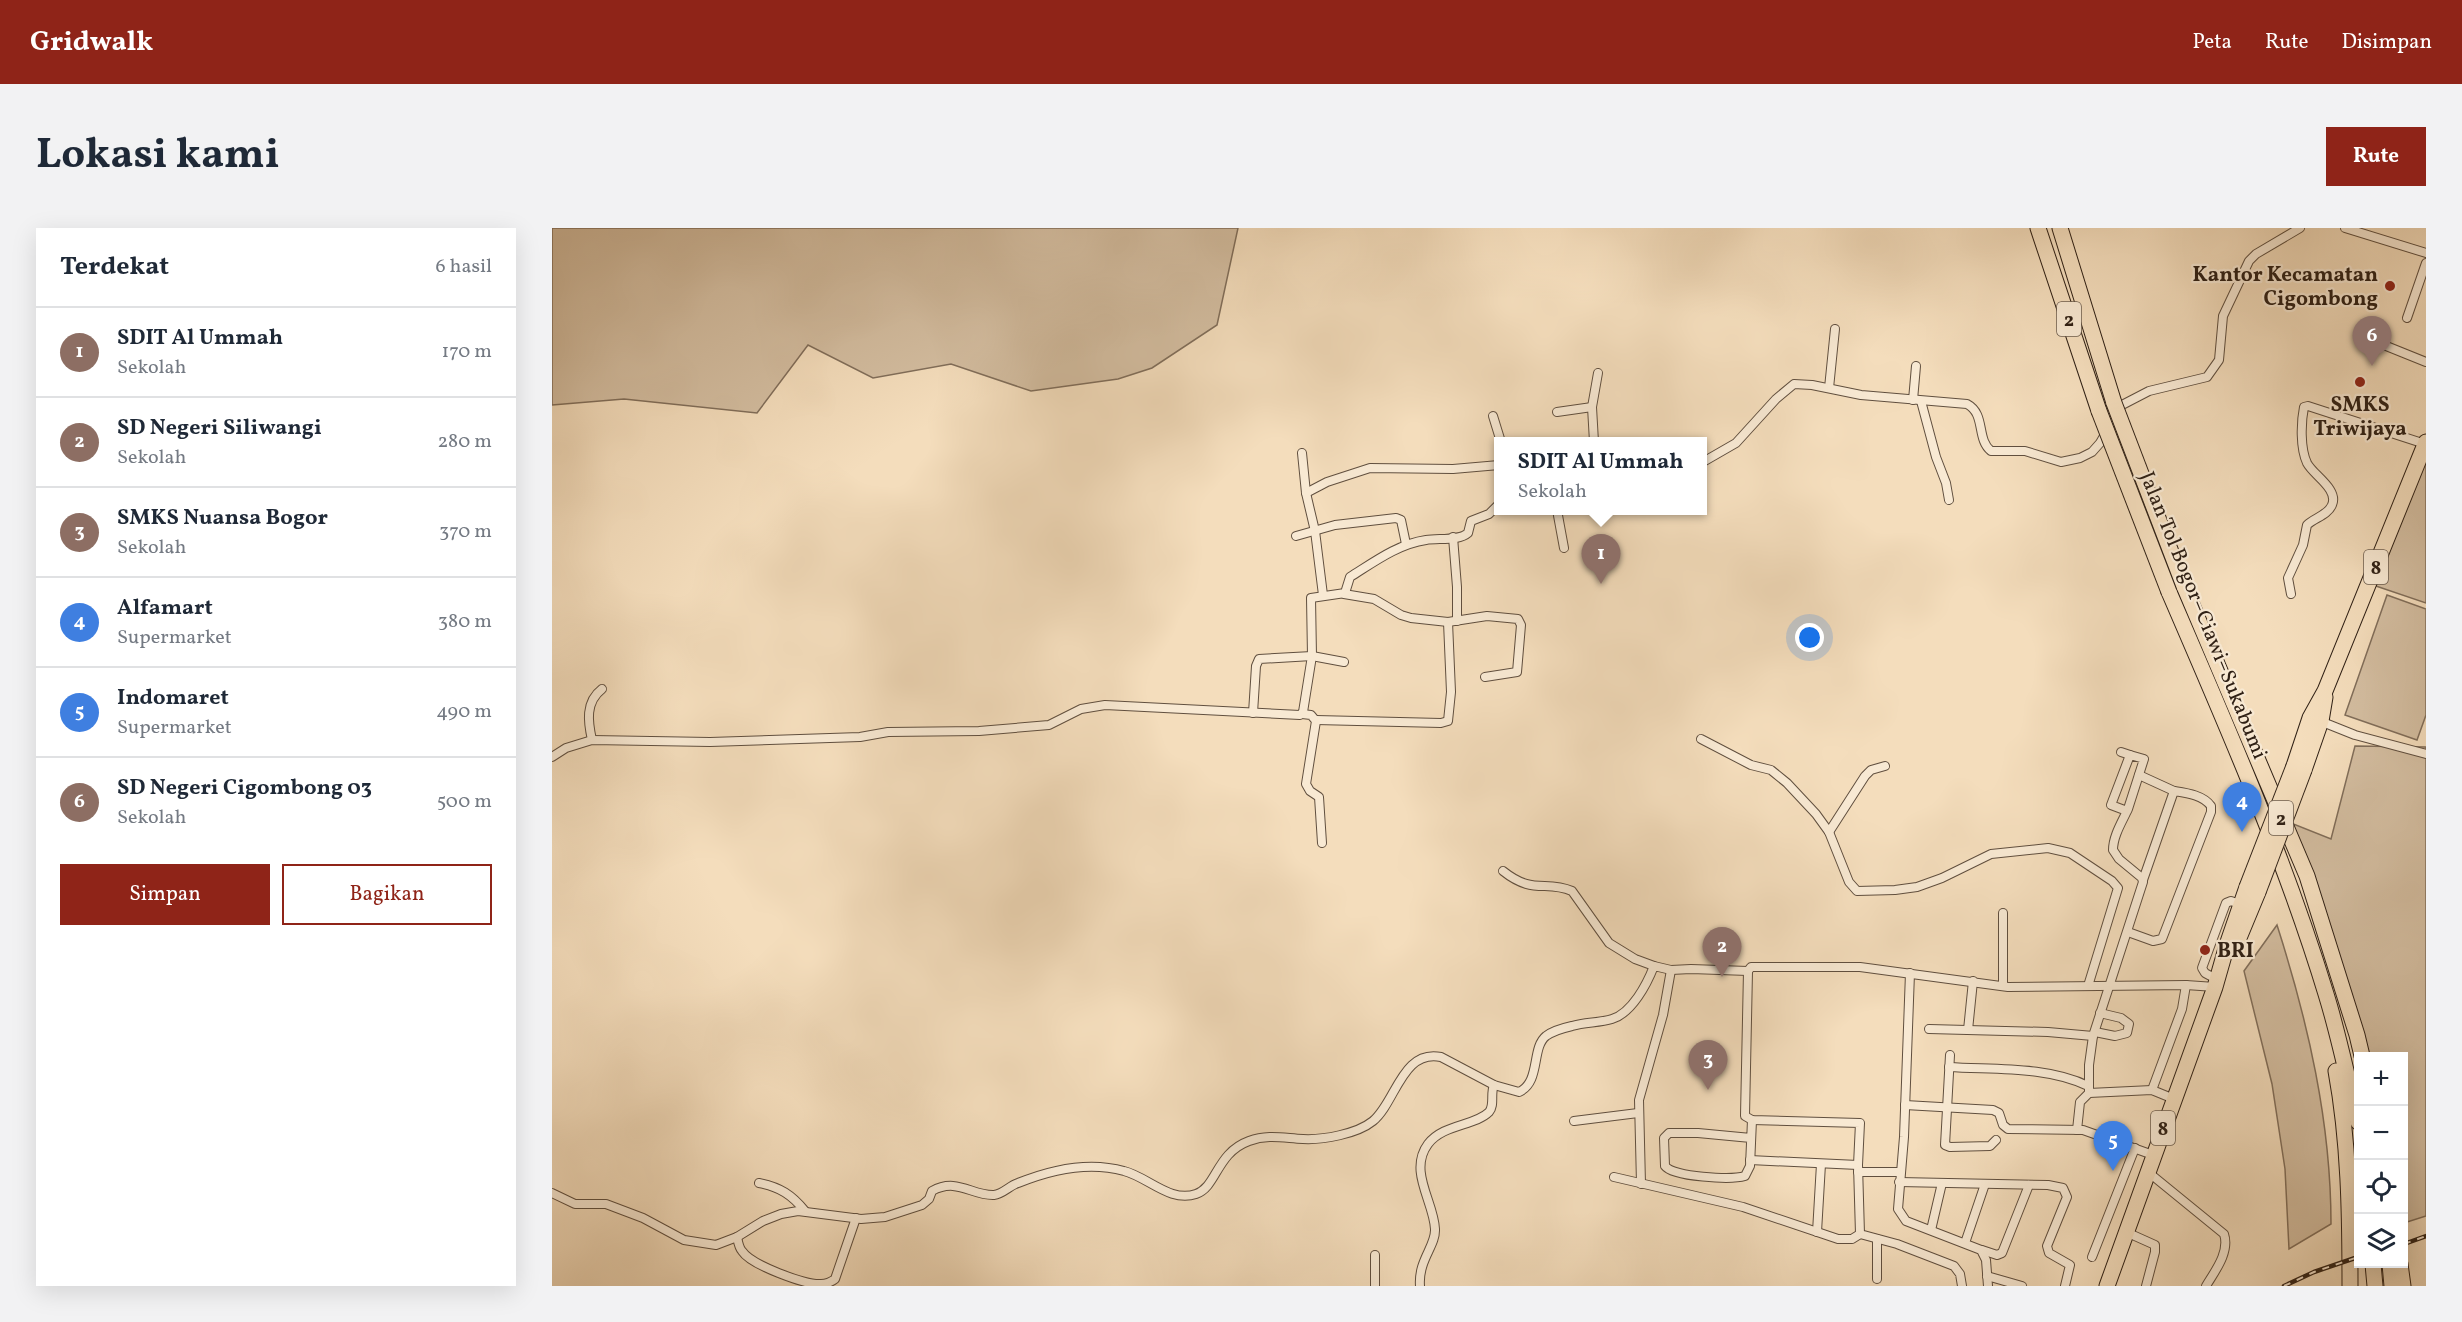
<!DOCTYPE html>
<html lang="id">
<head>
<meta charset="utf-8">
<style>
	:root { --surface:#fff; --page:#f2f2f3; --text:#1f2937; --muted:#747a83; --line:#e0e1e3; --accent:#8f2418 }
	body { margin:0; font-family:Vollkorn,serif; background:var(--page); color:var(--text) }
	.controls { position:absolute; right:18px; bottom:18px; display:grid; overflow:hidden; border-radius:0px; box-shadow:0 6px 24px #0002 }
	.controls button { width:54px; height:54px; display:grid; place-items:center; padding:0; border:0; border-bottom:2px solid var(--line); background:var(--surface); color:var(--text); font:30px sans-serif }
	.you { position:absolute; left:1258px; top:410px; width:21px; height:21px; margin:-15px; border:4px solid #fff; border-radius:50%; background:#1a73e8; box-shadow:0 0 0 9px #1a73e833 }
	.badge { display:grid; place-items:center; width:39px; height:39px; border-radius:50%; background:var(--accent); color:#fff; font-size:20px; font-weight:700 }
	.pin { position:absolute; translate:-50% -50px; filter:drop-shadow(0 2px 3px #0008) }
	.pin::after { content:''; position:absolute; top:32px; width:21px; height:18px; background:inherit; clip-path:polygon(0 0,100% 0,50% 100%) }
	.popup { position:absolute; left:942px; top:209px; width:213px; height:78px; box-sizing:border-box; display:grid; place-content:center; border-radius:0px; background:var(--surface); filter:drop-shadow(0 2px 4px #0005); font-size:20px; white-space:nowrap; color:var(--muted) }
	.popup b { font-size:22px; color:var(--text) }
	.popup::after { content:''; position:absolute; left:50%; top:100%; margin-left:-12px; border:12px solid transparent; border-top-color:var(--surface) }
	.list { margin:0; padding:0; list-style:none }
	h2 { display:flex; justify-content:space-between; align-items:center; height:78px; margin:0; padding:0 24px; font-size:26px }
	h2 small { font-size:20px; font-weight:400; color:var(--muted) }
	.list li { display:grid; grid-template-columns:39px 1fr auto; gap:18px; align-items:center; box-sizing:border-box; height:90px; padding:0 24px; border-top:2px solid var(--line) }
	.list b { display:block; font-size:22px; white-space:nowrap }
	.list p { margin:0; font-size:20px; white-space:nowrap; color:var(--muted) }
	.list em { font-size:20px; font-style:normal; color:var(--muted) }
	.actions { display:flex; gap:12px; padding:18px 24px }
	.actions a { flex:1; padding:14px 0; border:2px solid var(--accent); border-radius:0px; text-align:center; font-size:21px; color:var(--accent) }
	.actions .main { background:var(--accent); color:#fff }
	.icon { flex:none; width:33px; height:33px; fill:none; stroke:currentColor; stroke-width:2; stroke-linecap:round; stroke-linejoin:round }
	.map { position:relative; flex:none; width:1874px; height:1058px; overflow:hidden; border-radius:0px }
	header { display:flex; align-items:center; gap:36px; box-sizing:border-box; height:84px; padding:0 30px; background:var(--accent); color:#fff }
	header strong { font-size:28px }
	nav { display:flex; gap:33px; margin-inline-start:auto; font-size:21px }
	.intro { display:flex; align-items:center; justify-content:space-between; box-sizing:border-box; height:144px; padding:0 36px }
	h1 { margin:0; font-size:42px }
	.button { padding:15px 27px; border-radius:0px; background:var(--accent); color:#fff; font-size:21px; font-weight:700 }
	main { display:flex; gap:36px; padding:0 36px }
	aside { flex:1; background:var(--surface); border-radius:0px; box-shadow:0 6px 24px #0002 }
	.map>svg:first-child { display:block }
	.green { fill:#d3bda0; stroke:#816e5a; stroke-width:1.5 }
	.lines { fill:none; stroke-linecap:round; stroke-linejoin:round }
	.street-casing { stroke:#604f3f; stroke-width:10 }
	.highway-casing { stroke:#2f2015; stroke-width:17 }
	.street { stroke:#f8e9d3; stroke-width:8 }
	.highway { stroke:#f4ddbc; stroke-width:15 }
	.rail-casing { stroke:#2f2015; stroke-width:4.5 }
	.rail { stroke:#f8e9d3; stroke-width:2; stroke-dasharray:7; stroke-linecap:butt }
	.highway-bridge-casing { stroke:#2f2015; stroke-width:17; stroke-linecap:butt }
	.highway-bridge { stroke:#f4ddbc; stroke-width:15 }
	.poi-dot { fill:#8f2418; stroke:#f8e9d3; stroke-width:2 }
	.labels { text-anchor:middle; stroke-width:4.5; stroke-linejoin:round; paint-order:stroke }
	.shield { fill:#f8e9d3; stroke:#6b5c4e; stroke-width:1.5 }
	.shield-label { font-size:20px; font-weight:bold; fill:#2f2015 }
	.poi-label { font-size:21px; font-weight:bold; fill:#2f2015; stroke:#f8e9d3; text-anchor:end }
	.street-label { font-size:21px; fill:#2f2015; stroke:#f8e9d3 }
</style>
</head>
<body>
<header>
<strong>Gridwalk</strong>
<nav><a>Peta</a><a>Rute</a><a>Disimpan</a></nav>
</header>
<div class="intro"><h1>Lokasi kami</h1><a class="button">Rute</a></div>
<main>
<aside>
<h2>Terdekat<small>6 hasil</small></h2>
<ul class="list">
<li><span class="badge" style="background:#8d6e63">1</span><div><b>SDIT Al Ummah</b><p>Sekolah</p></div><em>170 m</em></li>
<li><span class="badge" style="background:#8d6e63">2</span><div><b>SD Negeri Siliwangi</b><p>Sekolah</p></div><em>280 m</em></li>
<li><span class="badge" style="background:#8d6e63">3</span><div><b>SMKS Nuansa Bogor</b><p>Sekolah</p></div><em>370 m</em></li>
<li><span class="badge" style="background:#3f7fe0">4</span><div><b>Alfamart</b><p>Supermarket</p></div><em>380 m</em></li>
<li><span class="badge" style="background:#3f7fe0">5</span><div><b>Indomaret</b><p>Supermarket</p></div><em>490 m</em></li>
<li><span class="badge" style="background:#8d6e63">6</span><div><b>SD Negeri Cigombong 03</b><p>Sekolah</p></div><em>500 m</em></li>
</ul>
<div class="actions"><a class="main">Simpan</a><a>Bagikan</a></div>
</aside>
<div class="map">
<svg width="1874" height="1058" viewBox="0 0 1874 1058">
	<rect width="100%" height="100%" fill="#f4ddbc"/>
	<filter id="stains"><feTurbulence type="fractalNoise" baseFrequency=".00333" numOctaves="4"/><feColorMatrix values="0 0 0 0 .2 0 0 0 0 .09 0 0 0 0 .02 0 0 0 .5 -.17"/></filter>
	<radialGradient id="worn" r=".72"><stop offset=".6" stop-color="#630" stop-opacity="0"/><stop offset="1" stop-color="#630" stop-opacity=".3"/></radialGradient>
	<g class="green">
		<polygon points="0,0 686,0 665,97 600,140 566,151 479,163 399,136 321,150 256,117 205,185 72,171 0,177"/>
		<polygon points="1874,222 1874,375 1818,356"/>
		<polygon points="1835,367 1874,381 1874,487 1865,512 1793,487"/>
		<polygon points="1803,518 1874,519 1874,988 1852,995 1852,828 1815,828 1739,595 1779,611"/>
		<path d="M1725,697C1756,794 1779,894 1779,996L1737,1021L1733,941L1720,856L1692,743Z"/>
	</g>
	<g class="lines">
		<g class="street-casing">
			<g id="street">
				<polyline points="1793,0 1874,25"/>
				<polyline points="1855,90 1874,35"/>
				<polyline points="1807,107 1874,134"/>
				<polyline points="1277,160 1283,101"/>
				<polyline points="1361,172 1364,138"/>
				<polyline points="1369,173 1384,229 1394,255 1397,272"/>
				<polyline points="1005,184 1040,179"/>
				<polyline points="941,188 949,214"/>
				<polyline points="1042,214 1040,179 1046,145"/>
				<polyline points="750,225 754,265 763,303 771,367"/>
				<path d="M1151,234L1184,215L1224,171L1242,156L1260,157L1309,167L1415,176C1434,186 1424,211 1439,223H1473L1509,234L1528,230L1540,224L1548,215L1570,177L1597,163L1655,149L1667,132L1671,88L1697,33L1704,26L1748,0"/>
				<polyline points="754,265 775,254 818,240 901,241 947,237"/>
				<polyline points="1005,282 1012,320"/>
				<polyline points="744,308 783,297 844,290 849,292 854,316"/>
				<polyline points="901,309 905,359 905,393"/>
				<polyline points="792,366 822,371 849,387 859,390 896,394 935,388 966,391 969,397 965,444 933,449"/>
				<path d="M1739,366L1736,350L1751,317L1755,297C1762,290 1776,287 1780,277C1787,261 1761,247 1755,235C1748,220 1749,194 1752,179L1756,178L1873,216"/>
				<polyline points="701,485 704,438 707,431 760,428 792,434"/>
				<polyline points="750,486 759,487 764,493 754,556 758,563 767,569 770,615"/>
				<polyline points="764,492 889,495 896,493 899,464 896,394"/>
				<polyline points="1768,493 1803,507 1874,526"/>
				<polyline points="1149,511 1199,537 1219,542 1235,555 1264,586 1277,604 1297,654 1305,663 1343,662 1365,659 1390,650 1439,626 1496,620 1518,625 1560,653 1566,660 1536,758"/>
				<path d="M40,512C36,494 33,474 50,461"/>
				<polyline points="1569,524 1578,527"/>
				<path d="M0,529L14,520L40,512L158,514L308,509L336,504L427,503L497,497L529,481L553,477L748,487L751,484L760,428L759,370L793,365L798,349C822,334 846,316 874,312C887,310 907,313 916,305L919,293L937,286L947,276"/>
				<polyline points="1587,547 1622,563"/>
				<polyline points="1277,604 1313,548 1319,542 1333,538"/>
				<path d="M951,643C981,667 993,652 1020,663L1057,715L1083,731L1102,738"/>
				<path d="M1576,704L1601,713L1610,711L1659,584V578C1651,567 1635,565 1622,563L1591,652"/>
				<polyline points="1358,745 1352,909 1346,981 1354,993 1429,1022 1434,1032 1436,1058"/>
				<polyline points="1666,752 1653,745 1650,740 1674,675 1679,673 1688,676"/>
				<polyline points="1451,758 1451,685"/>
				<polyline points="1377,801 1496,804 1541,808"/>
				<polyline points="1416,802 1421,753"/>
				<polyline points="1543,804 1563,808 1575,805 1577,796 1569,790 1548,785"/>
				<polyline points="1398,827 1393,917 1398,919 1438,918 1444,912"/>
				<path d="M1397,839C1442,842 1495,838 1536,858"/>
				<polyline points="1600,862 1630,781 1634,757"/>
				<path d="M1537,865V837L1541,808L1591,654L1590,650L1567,631L1561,622C1561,608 1570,594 1576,581L1592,531L1578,527L1559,577L1575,583"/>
				<polyline points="1353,877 1441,882 1447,885 1451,897 1456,901 1531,902 1601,927"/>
				<polyline points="1022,893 1086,885"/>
				<polyline points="1525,902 1528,874 1537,865 1600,862 1622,871"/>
				<path d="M1199,910L1146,905H1117L1112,910L1113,938C1121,949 1179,952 1193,948L1198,938L1200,892"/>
				<polyline points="1198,932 1306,937"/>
				<polyline points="1306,944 1348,944"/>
				<path d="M1596,944L1672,1006C1678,1024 1663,1043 1654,1058"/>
				<polyline points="1062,949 1191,979 1286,1011 1300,1011 1308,1006"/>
				<polyline points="1347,954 1496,957 1511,960 1515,969 1495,1018 1497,1025 1518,1037 1513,1058"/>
				<path d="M207,955C228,959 240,967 253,983"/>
				<polyline points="1089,956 1087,872 1111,787 1119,742"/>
				<path d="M0,965L23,976H54L91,990L132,1012L164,1017L185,1009L211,993L229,986L246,983L309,991L333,989L370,977L377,971L380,963C405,949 420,968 442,967C451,966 457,958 466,955C498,942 537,933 572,943C596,949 618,975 644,966C665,959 664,925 697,913C716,906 731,910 751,911C771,912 805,906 821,893C844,874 850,821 889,829L942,857L967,864C989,854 979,820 994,808C1001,803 1011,800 1020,798C1033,794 1047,795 1060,791C1080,785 1095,756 1102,738L1119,742L1139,741L1196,743"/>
				<polyline points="1379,1002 1390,955"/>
				<polyline points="1265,1004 1269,936"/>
				<polyline points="1574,1004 1603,1017 1603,1024 1594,1058"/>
				<path d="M185,1009C186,1014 187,1020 190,1023C199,1037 253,1057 269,1056C275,1056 279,1054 283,1051L304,990"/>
				<polyline points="1413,1015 1433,956"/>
				<polyline points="1430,1022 1445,1027 1450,1025 1477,957"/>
				<polyline points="823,1027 823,1058"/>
				<polyline points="1540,1029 1583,920"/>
				<polyline points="1435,1048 1470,1058"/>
				<polyline points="1325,1051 1325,1011"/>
				<path d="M868,1058C866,1032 884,1018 883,1001C882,974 856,943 876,916C891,896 923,898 937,884C943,877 938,866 942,857"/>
				<polyline points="1410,1058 1408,1046 1402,1038 1345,1016 1308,1006 1306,937 1308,895 1200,892 1193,888 1196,743 1199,739 1308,739 1456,759 1634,757 1663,759"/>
			</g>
		</g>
		<g class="highway-casing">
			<g id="highway">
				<polyline points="1486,0 1547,183"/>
				<polyline points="1508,0 1562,175"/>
				<polyline points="1632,358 1755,648 1805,807 1810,828"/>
				<path d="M1617,364C1674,496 1732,628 1774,766C1787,808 1796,852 1806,894"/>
				<polyline points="1742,538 1758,490 1773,463 1874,214"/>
				<polyline points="1752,542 1769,493 1773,469"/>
				<polyline points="1684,717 1706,664"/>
				<path d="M1784,843C1797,914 1798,986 1798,1058"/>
				<polyline points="1821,1036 1823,1058"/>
				<polyline points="1838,1036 1840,1058"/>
				<polyline points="1848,1036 1851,1058"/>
				<polyline points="1555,1058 1663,759 1675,717 1695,659"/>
			</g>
		</g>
		<use href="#street" class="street"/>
		<use href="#highway" class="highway"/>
		<g class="rail-casing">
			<g id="rail">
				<polyline points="1852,1016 1874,1008"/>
				<polyline points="1732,1058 1762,1044 1806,1029"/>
			</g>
		</g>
		<use href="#rail" class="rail"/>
		<g class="highway-bridge-casing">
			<g id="highway-bridge">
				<polyline points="1562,175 1632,358"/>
				<polyline points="1547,183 1617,364"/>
				<polyline points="1695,659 1742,538"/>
				<polyline points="1706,664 1752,542"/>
			</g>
		</g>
		<use href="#highway-bridge" class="highway-bridge"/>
	</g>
	<g class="poi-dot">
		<circle cx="1838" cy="58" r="6"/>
		<circle cx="1808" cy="154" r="6"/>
		<circle cx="1653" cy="722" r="6"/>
	</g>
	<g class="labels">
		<g class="shield">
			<rect x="1505" y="74" width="24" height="34" rx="4.5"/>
			<rect x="1812" y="322" width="24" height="34" rx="4.5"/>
			<rect x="1717" y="573" width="24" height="34" rx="4.5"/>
			<rect x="1599" y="883" width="24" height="34" rx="4.5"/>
		</g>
		<g class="shield-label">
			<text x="1517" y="98">2</text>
			<text x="1824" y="346">8</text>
			<text x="1729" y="597">2</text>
			<text x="1611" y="907">8</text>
		</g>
		<g class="poi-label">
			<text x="1826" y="53">Kantor Kecamatan<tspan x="1826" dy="24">Cigombong</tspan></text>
			<text x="1808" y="183" text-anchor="middle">SMKS<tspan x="1808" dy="24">Triwijaya</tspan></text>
			<text x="1665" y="729" text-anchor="start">BRI</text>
		</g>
		<g class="street-label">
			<text transform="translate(1652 387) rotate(68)" y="7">Jalan Tol Bogor–Ciawi–Sukabumi</text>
		</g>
	</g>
	<rect width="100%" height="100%" filter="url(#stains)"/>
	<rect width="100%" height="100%" fill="url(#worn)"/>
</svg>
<div class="controls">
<button>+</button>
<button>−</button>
<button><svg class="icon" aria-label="locate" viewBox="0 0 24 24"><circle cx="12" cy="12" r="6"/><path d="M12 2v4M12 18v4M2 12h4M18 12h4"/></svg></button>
<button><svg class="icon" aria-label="layers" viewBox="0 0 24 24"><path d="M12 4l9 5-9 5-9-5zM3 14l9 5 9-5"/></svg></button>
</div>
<div class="you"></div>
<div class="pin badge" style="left:1049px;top:356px;background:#8d6e63">1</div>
<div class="popup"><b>SDIT Al Ummah</b>Sekolah</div>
<div class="pin badge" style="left:1170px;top:749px;background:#8d6e63">2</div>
<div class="pin badge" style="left:1156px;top:862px;background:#8d6e63">3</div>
<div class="pin badge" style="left:1690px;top:604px;background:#3f7fe0">4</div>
<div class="pin badge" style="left:1561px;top:943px;background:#3f7fe0">5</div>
<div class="pin badge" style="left:1820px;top:138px;background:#8d6e63">6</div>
</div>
</main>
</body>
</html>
